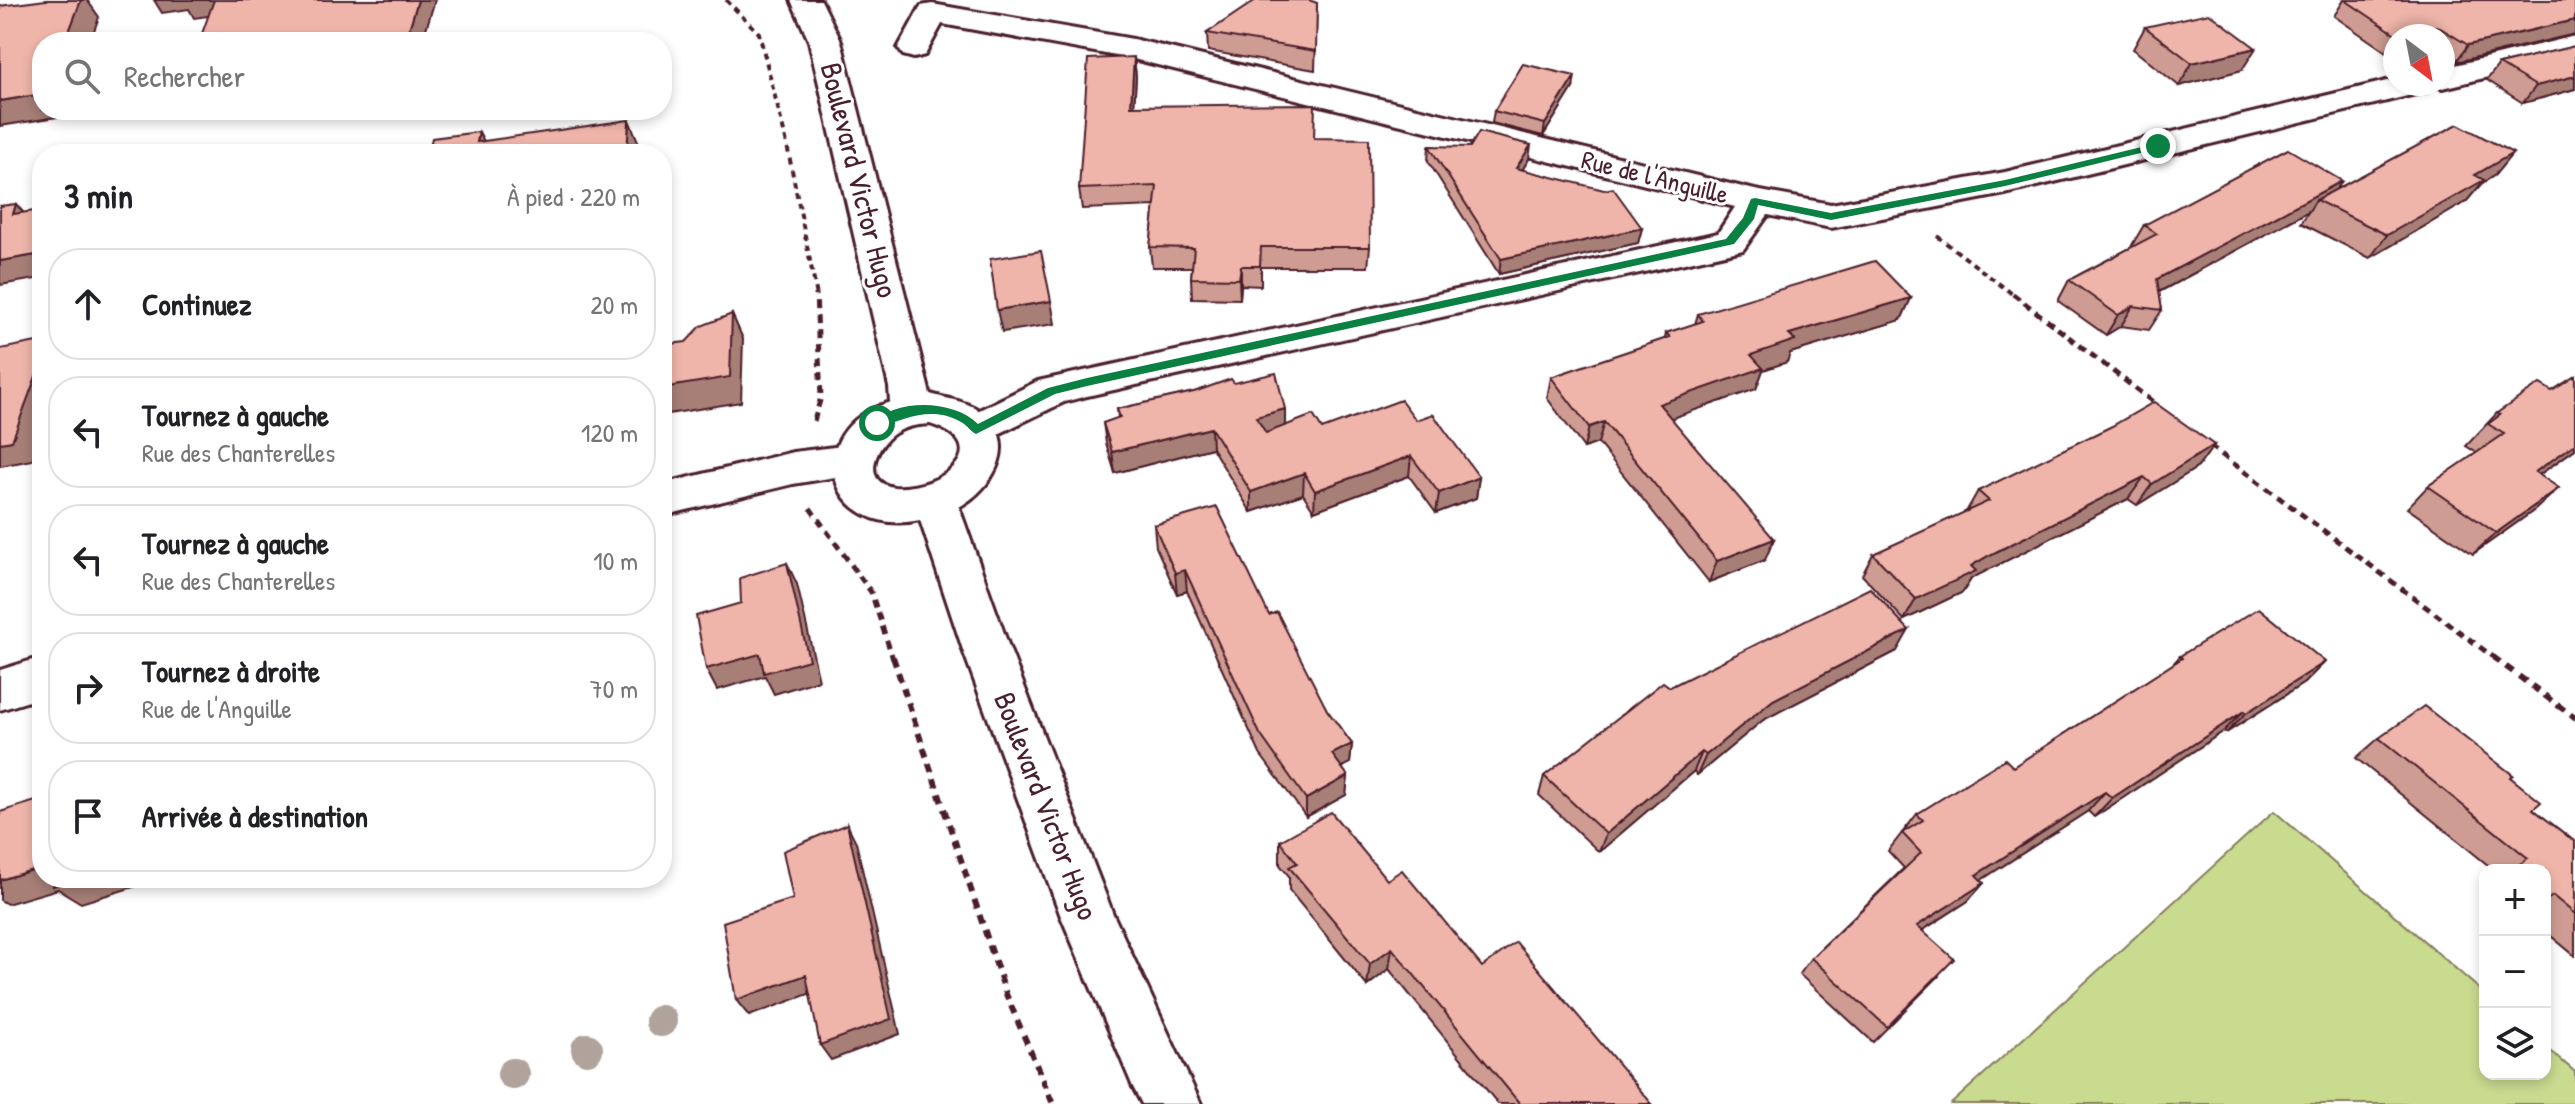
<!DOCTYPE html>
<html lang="fr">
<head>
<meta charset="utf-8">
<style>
	:root { --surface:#fff; --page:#f6f6f6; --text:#202124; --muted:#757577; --line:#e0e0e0 }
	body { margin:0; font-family:"Patrick Hand",sans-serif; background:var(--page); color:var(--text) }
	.controls { position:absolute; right:24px; bottom:24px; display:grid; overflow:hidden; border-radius:16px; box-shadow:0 4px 12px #0003 }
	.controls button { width:72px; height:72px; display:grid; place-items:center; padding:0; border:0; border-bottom:2px solid var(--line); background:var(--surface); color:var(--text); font:40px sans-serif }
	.compass { position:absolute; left:2383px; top:24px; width:72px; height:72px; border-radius:50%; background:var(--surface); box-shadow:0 4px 12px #0003; rotate:148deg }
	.stop { position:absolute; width:24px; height:24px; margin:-18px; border:6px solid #0b8043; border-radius:50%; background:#fff }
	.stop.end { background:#0b8043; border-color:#fff; box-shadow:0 2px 8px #0008 }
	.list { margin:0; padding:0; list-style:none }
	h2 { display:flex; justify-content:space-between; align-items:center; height:104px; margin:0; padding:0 32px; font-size:34px }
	h2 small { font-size:26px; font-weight:400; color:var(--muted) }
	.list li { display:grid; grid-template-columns:52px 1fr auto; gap:24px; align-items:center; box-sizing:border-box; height:112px; margin:0 16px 16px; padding:0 16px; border:2px solid var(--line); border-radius:32px }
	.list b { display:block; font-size:30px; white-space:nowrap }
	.list p { margin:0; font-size:26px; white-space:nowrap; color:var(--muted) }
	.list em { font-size:26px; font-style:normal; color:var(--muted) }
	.icon { flex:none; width:44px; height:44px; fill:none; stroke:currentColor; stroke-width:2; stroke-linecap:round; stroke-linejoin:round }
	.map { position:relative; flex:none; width:2575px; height:1104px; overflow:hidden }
	.search { position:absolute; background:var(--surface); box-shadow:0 4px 12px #0003; left:32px; top:32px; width:640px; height:88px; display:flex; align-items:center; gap:20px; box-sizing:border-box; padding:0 28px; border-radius:32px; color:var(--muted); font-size:30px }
	.panel { position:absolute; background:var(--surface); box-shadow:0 4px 12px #0003; left:32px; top:144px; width:640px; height:744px; border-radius:32px }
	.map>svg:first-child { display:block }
	.green { fill:#c8db8f; stroke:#897d5d; stroke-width:2 }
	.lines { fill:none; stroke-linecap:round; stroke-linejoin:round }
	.street-casing { stroke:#4a1f2b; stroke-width:6 }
	.secondary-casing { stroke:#4a1f2b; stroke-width:6 }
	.path-far2 { stroke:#4a1f2b; stroke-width:4; stroke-dasharray:6 5; stroke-linecap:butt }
	.path-far1 { stroke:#4a1f2b; stroke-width:5; stroke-dasharray:8 6; stroke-linecap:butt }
	.path { stroke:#4a1f2b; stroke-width:6; stroke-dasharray:9 7; stroke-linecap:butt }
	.street { fill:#fff; fill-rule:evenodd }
	.secondary { fill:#fff; fill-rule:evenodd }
	.tree { fill:#b0a39b }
	.wall { fill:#ce9c92; stroke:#4a1f2b; stroke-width:2 }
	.shaded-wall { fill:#a77f77; stroke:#4a1f2b; stroke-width:2 }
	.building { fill:#efb5aa; stroke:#4a1f2b; stroke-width:2 }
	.route { fill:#0b8043 }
	.labels { text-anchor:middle; stroke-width:6; stroke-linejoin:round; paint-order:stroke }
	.far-street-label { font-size:26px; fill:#4a1f2b; stroke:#fff }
	.street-label { font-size:30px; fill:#4a1f2b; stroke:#fff }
</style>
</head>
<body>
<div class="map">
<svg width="2575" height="1104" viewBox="0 0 2575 1104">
	<rect width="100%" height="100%" fill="#fff"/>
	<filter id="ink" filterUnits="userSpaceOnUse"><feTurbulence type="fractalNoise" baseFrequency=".0125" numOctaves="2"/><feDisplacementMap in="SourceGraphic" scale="16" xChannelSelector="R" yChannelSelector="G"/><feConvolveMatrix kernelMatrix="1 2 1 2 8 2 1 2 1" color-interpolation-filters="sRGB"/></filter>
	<g filter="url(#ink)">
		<polygon class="green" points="2274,811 2485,994 2485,1074 2545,1074 2545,1046 2575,1072 2575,1104 1951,1104"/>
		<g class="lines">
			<g class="street-casing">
				<g id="street">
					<polygon points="932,4 1133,39 1755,190 1831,204 2005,172 2395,79 2395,84 2443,84 2443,68 2575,36 2575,56 2443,88 2432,85 2428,91 2005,194 1831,228 1768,215 1743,250 1087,396 1064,402 976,445 961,441 955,430 961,419 1038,381 1718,233 1735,207 1133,59 942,24 925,55 914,58 903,55 898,48 921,6"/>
					<polygon points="851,445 866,450 872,461 866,472 793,484 662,516 662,484 793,452"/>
					<polygon points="42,657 42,697 0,710 0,670"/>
				</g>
			</g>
			<g class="secondary-casing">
				<path id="secondary" d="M791,0H821L841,41L930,394C944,398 965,401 977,409C1023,438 995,487 959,507L1010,650L1113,914L1201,1104H1142L1133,1087L1060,914L963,650L920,520C830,540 795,431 890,402L889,387L809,41ZM930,424C999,446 941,491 894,487C860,483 876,445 895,433C906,426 918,425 930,424Z"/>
			</g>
			<g class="path-far2">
				<polyline points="726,0 759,33 786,140 817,296"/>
				<polyline points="1937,236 2015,296"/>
			</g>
			<g class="path-far1">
				<polyline points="2013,294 2158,406"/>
				<polyline points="814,421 821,397 816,294"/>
				<polyline points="2210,446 2496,659"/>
				<polyline points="810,508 871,592 893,659"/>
			</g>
			<g class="path">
				<polyline points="893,657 1006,994 1053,1104"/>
				<polyline points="2493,657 2575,718"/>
			</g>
			<use href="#street" class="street"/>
			<use href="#secondary" class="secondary"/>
		</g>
		<g class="tree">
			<circle cx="661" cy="1021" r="16"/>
			<circle cx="587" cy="1049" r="16"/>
			<circle cx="513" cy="1074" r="16"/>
		</g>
		<g class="wall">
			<polygon points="2344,0 2575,0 2575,34 2456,62 2443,54 2443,36 2395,36 2395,50 2386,52 2334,16"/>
			<polygon points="1317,3 1315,70 1208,51 1207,33"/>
			<polygon points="2145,27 2242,70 2179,86 2133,49"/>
			<polygon points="2575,46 2575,89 2523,103 2487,80 2499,64"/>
			<polygon points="1134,57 1136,77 1134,106 1314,138 1370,247 1368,267 1261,267 1261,286 1241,285 1240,299 1192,298 1191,278 1192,267 1152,267 1150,247 1155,206 1082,209 1079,189"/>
			<polygon points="1573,88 1543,136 1492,123 1494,111"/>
			<polygon points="1429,146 1529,159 1522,170 1642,228 1638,243 1499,274 1428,161"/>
			<polygon points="2495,175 2481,184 2466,202 2370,258 2301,223 2309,211 2159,292 2162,310 2149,330 2121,326 2106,335 2058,301 2069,280 2134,246 2132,245 2144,225 2336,190"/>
			<polygon points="1911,298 1901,320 1790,353 1787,362 1763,370 1756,389 1671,418 1765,560 1709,582 1598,443 1584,448 1547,398 1551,377 1665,339 1666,333 1695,324 1698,314"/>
			<polygon points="2575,376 2575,449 2539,475 2536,509 2473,554 2407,508 2428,486 2477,453 2466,446 2497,413 2552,391"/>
			<polygon points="1234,383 1285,409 1285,426 1322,429 1416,420 1479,477 1476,498 1436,513 1409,476 1314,511 1303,494 1251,512 1212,448 1115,473 1106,443 1103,423 1118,418 1117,409"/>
			<polygon points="2214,445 2198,467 2137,505 2128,499 1974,577 1971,579 1963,592 1904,620 1862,575 1873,554 1966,512 1978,491"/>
			<polygon points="1154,525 1269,615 1327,710 1352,744 1350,763 1342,768 1348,776 1346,795 1306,817 1260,754 1187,591 1177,594 1156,547"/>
			<polygon points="1897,651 1763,720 1697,775 1694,771 1599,852 1539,795 1544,776 1670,687"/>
			<polygon points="2180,656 2325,662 2304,683 2226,733 2224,731 2094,817 2088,811 1981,880 1968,901 1922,931 1939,976 1873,1042 1799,974 1811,958 1904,868 1888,851 1917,814 2013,767 2172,665"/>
			<polygon points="2379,738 2510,777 2533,809 2575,842 2575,956 2545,931 2545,870 2494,870 2356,758"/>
			<polygon points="1280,841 1387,880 1482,967 1652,1104 1498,1104 1389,969 1367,986 1289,890 1289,876 1280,865"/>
		</g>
		<g class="shaded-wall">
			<polygon points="81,0 87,0 99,17 90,42 65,42"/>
			<polygon points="154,0 221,0 230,13 194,18 189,9 162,13"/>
			<polygon points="418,0 435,0 422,42 405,42"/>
			<polygon points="2575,20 2575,34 2456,62 2468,45"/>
			<polygon points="2437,26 2430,36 2397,36 2397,35"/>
			<polygon points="2395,38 2395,50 2386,52"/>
			<polygon points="2256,48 2242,70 2179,86 2192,63"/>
			<polygon points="1134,57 1136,77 1133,126 1131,106"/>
			<polygon points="1575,76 1573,88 1543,136 1545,124"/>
			<polygon points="2575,76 2575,89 2523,103 2536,86"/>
			<polygon points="42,94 42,110 65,110 63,116 0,126 0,101"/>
			<polygon points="629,120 640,146 640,154 627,154"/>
			<polygon points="479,132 491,154 477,142"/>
			<polygon points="1531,145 1529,159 1514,183 1516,168"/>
			<polygon points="2513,153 2495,175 2481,184 2466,202 2370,258 2387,235 2475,175"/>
			<polygon points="2342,181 2328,201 2316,200 2309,211 2144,300 2157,279"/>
			<polygon points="16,204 34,225 13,214"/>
			<polygon points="1642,228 1638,243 1499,274 1501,259"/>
			<polygon points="42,254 42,278 0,285 0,261"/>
			<polygon points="1241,266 1241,285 1240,299 1239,279"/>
			<polygon points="1911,298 1901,320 1790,353 1787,362 1763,370 1756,389 1652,425 1659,404 1789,334"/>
			<polygon points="1051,301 1055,324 1002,332 997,310"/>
			<polygon points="2133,306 2121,326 2106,335 2118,315"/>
			<polygon points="732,314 743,339 741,402 662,415 662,388"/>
			<polygon points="42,360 42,432 32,460 0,466 0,443"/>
			<polygon points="1285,409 1285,430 1256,437 1256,417"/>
			<polygon points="1604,422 1598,443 1584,448 1589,427"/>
			<polygon points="1211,428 1212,448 1115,473 1112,452"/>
			<polygon points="2575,444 2575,449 2512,494 2535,472"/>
			<polygon points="2214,445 2198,467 2137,505 2152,484"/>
			<polygon points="1411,456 1409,476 1314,511 1315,491"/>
			<polygon points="1304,473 1303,494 1251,512 1251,492"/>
			<polygon points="1479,477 1476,498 1436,513 1439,493"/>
			<polygon points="2144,477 2128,499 1974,577 1971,579 1963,592 1904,620 1916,599 1988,556"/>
			<polygon points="2559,488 2536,509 2473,554 2496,533"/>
			<polygon points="1774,539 1765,560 1709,582 1717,561"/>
			<polygon points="787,563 797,584 819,680 774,694 765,676 717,690 706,669"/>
			<polygon points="1185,570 1187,591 1177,594 1175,573"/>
			<polygon points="1909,630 1897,651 1763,720 1697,775 1706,755 1773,700"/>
			<polygon points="2325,662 2304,683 2226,733 2246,713"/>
			<polygon points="2244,711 2224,731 2094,817 2112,798"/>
			<polygon points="1352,744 1350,763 1331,773 1332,754"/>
			<polygon points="1702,752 1694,771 1599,852 1606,834"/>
			<polygon points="1348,776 1346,795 1306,817 1306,799"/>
			<polygon points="2105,792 2088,811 1961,893 1976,875"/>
			<polygon points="847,824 856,842 900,1034 831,1060 820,1045"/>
			<polygon points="42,867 42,878 163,878 81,903 58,889 7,904 0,900 0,880"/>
			<polygon points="1984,883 1968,901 1902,943 1917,926"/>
			<polygon points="1392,948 1389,969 1367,986 1370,964"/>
			<polygon points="806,975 817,991 749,1016 736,1000"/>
		</g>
		<g class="building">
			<polygon points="46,0 81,0 65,42 42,42 42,94 0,101 0,6"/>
			<polygon points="214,0 418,0 405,42 199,42"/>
			<polygon points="1256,0 1309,0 1317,3 1316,51 1207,33"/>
			<polygon points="2345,0 2575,0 2575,20 2468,45 2437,26 2397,35"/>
			<polygon points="2209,13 2256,48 2192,63 2145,27"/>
			<polygon points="2575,46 2575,76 2536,86 2499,64"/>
			<polygon points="1134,57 1131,106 1315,104 1314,138 1369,139 1370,247 1261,247 1260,266 1241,266 1239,279 1191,278 1194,248 1150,247 1157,186 1079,189 1088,59"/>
			<polygon points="1523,64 1575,76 1545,124 1494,111"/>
			<polygon points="629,120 627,154 428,154 432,138 479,132 477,142"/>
			<polygon points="2458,124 2513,153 2475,175 2484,180 2387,235 2316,200"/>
			<polygon points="1479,132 1531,145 1516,168 1604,190 1613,188 1642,228 1501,259 1429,146 1470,147"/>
			<polygon points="2288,149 2342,181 2157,279 2162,310 2133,306 2118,315 2069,280 2157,234 2144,225"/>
			<polygon points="16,204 13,214 42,210 42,254 0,261 0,206"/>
			<polygon points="1041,251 1051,301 997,310 990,259"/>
			<polygon points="1875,261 1911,298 1789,334 1795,340 1751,355 1763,368 1659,404 1774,539 1717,561 1604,422 1589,427 1551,377 1670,337 1666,333 1703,321 1698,314"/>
			<polygon points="732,314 730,377 662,388 662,345 686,342 701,326"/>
			<polygon points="42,341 42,360 12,441 0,443 0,349"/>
			<polygon points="1276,373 1285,409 1256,417 1266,433 1313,415 1322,429 1401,400 1416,420 1433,414 1479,477 1439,493 1411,456 1315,491 1304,473 1251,492 1211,428 1112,452 1103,423 1120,417 1117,409 1194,392 1231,379 1234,383"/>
			<polygon points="2575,376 2575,444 2535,472 2559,488 2496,533 2428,486 2504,434 2488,424 2500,415 2497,413 2540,384 2552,391"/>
			<polygon points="2154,402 2214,445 2152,484 2144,477 1988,556 1971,566 1976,571 1916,599 1873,554 1989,501 1978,491 2112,426"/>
			<polygon points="1217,507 1269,615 1277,612 1327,710 1352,744 1332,754 1348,776 1306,799 1260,734 1185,570 1175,573 1154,525"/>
			<polygon points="787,563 809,660 764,673 760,654 706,669 696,616 741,603 740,578"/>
			<polygon points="1870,588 1909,630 1773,700 1706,755 1702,752 1606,834 1544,776 1663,682 1670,687"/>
			<polygon points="2259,608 2325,662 2246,713 2244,711 2112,798 2105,792 1976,875 1984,883 1917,926 1954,959 1887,1027 1811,958 1921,853 1902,833 1923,820 1917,814 2005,759 2013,767 2182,658 2180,656"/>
			<polygon points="2424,706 2513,775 2510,777 2541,802 2533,809 2575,842 2575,914 2553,896 2545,901 2545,870 2512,870 2528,858 2379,738"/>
			<polygon points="42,799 42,867 0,880 0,812"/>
			<polygon points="1331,812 1387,880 1402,870 1482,967 1516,942 1652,1104 1520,1104 1392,948 1370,964 1289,867 1297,863 1280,841"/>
			<polygon points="847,824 891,1019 820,1045 806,975 736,1000 723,922 793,899 783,851"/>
			<polygon points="55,878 79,878 53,886"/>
		</g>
	</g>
	<path class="route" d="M2158,143L2163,146L2161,148L2005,186L1831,220L1758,205L1754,219L1734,244L1087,386L1055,394L976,434C970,431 967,425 961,422C932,405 905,419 877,428L871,423C897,399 952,399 978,424L1048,388L1087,378L1726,239L1743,218L1751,199L1755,198L1831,213L2005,180Z"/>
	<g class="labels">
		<g class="far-street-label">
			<text transform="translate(1655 177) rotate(14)" y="9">Rue de l'Anguille</text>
		</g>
		<g class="street-label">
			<text transform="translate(859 180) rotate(76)" y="10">Boulevard Victor Hugo</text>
			<text transform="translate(1046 806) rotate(69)" y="10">Boulevard Victor Hugo</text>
		</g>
	</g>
</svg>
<div class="controls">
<button>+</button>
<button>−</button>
<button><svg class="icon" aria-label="layers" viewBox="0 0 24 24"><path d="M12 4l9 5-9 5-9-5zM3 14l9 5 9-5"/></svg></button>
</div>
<svg class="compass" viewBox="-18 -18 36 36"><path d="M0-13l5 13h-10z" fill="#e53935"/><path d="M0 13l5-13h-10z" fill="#757577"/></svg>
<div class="stop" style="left:877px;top:423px"></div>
<div class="stop end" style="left:2158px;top:146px"></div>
<div class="search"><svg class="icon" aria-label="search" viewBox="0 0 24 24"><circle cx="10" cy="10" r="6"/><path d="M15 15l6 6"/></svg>Rechercher</div>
<section class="panel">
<h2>3 min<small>À pied · 220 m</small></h2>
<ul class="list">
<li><svg class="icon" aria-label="ahead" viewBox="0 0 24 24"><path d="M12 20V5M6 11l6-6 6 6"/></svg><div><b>Continuez</b></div><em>20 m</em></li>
<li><svg class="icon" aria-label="left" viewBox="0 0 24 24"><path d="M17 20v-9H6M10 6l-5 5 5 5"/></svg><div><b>Tournez à gauche</b><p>Rue des Chanterelles</p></div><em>120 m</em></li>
<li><svg class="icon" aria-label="left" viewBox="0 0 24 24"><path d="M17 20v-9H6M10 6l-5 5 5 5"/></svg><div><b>Tournez à gauche</b><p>Rue des Chanterelles</p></div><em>10 m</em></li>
<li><svg class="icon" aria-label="right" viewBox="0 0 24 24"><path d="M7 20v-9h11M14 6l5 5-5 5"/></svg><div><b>Tournez à droite</b><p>Rue de l'Anguille</p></div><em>70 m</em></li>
<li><svg class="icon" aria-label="arrive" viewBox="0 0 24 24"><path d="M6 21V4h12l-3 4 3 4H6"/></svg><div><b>Arrivée à destination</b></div></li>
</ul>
</section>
</div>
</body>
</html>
